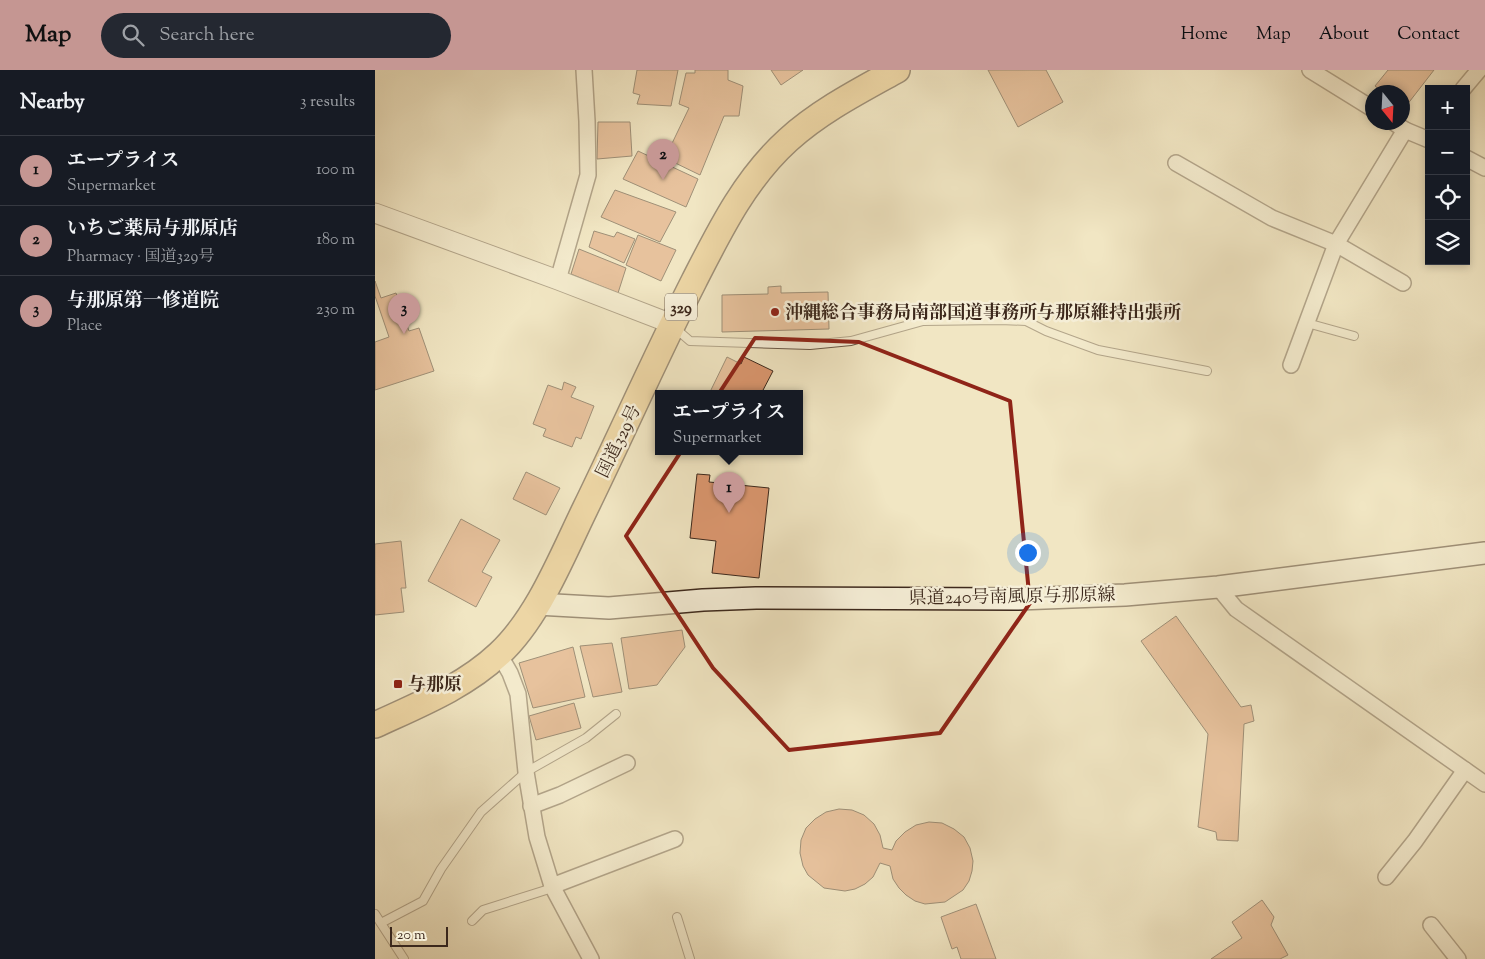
<!DOCTYPE html>
<html lang="en">
<head>
<meta charset="utf-8">
<style>
	:root { --surface:#171b24; --page:#242831; --text:#f1f3f6; --muted:#9ea1a6; --line:#363941; --accent:#c59692 }
	body { margin:0; font-family:"Sorts Mill Goudy","Noto Serif JP",serif; background:var(--page); color:var(--text) }
	.controls { position:absolute; right:15px; top:15px; display:grid; overflow:hidden; border-radius:0px; box-shadow:0 2px 8px #0003 }
	.controls button { width:45px; height:45px; display:grid; place-items:center; padding:0; border:0; border-bottom:1px solid var(--line); background:var(--surface); color:var(--text); font:25px sans-serif }
	.compass { position:absolute; left:990px; top:15px; width:45px; height:45px; border-radius:50%; background:var(--surface); box-shadow:0 2px 8px #0003; rotate:162deg }
	.scale { position:absolute; left:15px; bottom:12px; width:58px; box-sizing:border-box; padding-left:5px; border:2px solid #3c281c; border-top:0; font-size:14px; line-height:18px; white-space:nowrap; color:#3c281c; -webkit-text-stroke:4px #f6efd8; paint-order:stroke }
	.you { position:absolute; left:652px; top:482px; width:18px; height:18px; margin:-12px; border:4px solid #fff; border-radius:50%; background:#1a73e8; box-shadow:0 0 0 8px #1a73e833 }
	.badge { display:grid; place-items:center; width:32px; height:32px; border-radius:50%; background:var(--accent); color:#111; font-size:16px; font-weight:700 }
	.pin { position:absolute; translate:-50% -41px; filter:drop-shadow(0 1px 2px #0008) }
	.pin::after { content:''; position:absolute; top:26px; width:18px; height:15px; background:inherit; clip-path:polygon(0 0,100% 0,50% 100%) }
	.popup { position:absolute; left:280px; top:320px; width:148px; height:65px; box-sizing:border-box; display:grid; place-content:center; border-radius:0px; background:var(--surface); filter:drop-shadow(0 1px 4px #0005); font-size:16px; white-space:nowrap; color:var(--muted) }
	.popup b { font-size:19px; color:var(--text) }
	.popup::after { content:''; position:absolute; left:50%; top:100%; margin-left:-10px; border:10px solid transparent; border-top-color:var(--surface) }
	.list { margin:0; padding:0; list-style:none }
	h2 { display:flex; justify-content:space-between; align-items:center; height:65px; margin:0; padding:0 20px; font-size:21px }
	h2 small { font-size:16px; font-weight:400; color:var(--muted) }
	.list li { display:grid; grid-template-columns:32px 1fr auto; gap:15px; align-items:center; box-sizing:border-box; height:70px; padding:0 20px; border-top:1px solid var(--line) }
	.list b { display:block; font-size:19px; white-space:nowrap }
	.list p { margin:0; font-size:16px; white-space:nowrap; color:var(--muted) }
	.list em { font-size:16px; font-style:normal; color:var(--muted) }
	.icon { flex:none; width:28px; height:28px; fill:none; stroke:currentColor; stroke-width:2; stroke-linecap:round; stroke-linejoin:round }
	.map { position:relative; flex:none; width:1110px; height:889px; overflow:hidden }
	header { display:flex; align-items:center; gap:30px; box-sizing:border-box; height:70px; padding:0 25px; background:var(--accent); color:#111 }
	header strong { font-size:24px }
	nav { display:flex; gap:28px; margin-inline-start:auto; font-size:18px }
	.search { width:350px; height:45px; background:var(--page); display:flex; align-items:center; gap:12px; box-sizing:border-box; padding:0 18px; border-radius:28px; color:var(--muted); font-size:19px }
	main { display:flex }
	aside { flex:1; background:var(--surface) }
	.map>svg:first-child { display:block }
	.building { fill:#db976f; stroke:#3c281c }
	.lines { fill:none; stroke-linecap:round; stroke-linejoin:round }
	.service-casing { stroke:#695846; stroke-width:10 }
	.minor-casing { stroke:#695846; stroke-width:18 }
	.tertiary-casing { stroke:#695846; stroke-width:21 }
	.secondary-casing { stroke:#3c281c; stroke-width:24 }
	.trunk-casing { stroke:#3c281c; stroke-width:28 }
	.service { stroke:#f6efd8; stroke-width:8 }
	.minor { stroke:#f6efd8; stroke-width:15 }
	.tertiary { stroke:#f6efd8; stroke-width:19 }
	.secondary { stroke:#f6efd8; stroke-width:21 }
	.trunk { stroke:#e8c382; stroke-width:25 }
	.marked { fill:none; stroke:#8f2418; stroke-width:4; stroke-linejoin:round }
	.poi-dot { fill:#8f2418; stroke:#f6efd8; stroke-width:2 }
	.labels { text-anchor:middle; stroke-width:5; stroke-linejoin:round; paint-order:stroke }
	.shield { fill:#f6efd8; stroke:#746454; stroke-width:1 }
	.shield-label { font-size:16px; font-weight:bold; fill:#3c281c }
	.poi-label { font-size:18px; font-weight:bold; fill:#3c281c; stroke:#f6efd8; text-anchor:start }
	.street-label { font-size:18px; fill:#3c281c; stroke:#f6efd8 }
</style>
</head>
<body>
<header>
<strong>Map</strong>
<div class="search"><svg class="icon" aria-label="search" viewBox="0 0 24 24"><circle cx="10" cy="10" r="6"/><path d="M15 15l6 6"/></svg>Search here</div>
<nav><a>Home</a><a>Map</a><a>About</a><a>Contact</a></nav>
</header>
<main>
<aside>
<h2>Nearby<small>3 results</small></h2>
<ul class="list">
<li><span class="badge">1</span><div><b>エープライス</b><p>Supermarket</p></div><em>100 m</em></li>
<li><span class="badge">2</span><div><b>いちご薬局与那原店</b><p>Pharmacy · 国道329号</p></div><em>180 m</em></li>
<li><span class="badge">3</span><div><b>与那原第一修道院</b><p>Place</p></div><em>230 m</em></li>
</ul>
</aside>
<div class="map">
<svg width="1110" height="889" viewBox="0 0 1110 889">
	<rect width="100%" height="100%" fill="#f1e6c3"/>
	<filter id="stains"><feTurbulence type="fractalNoise" baseFrequency=".004" numOctaves="4"/><feColorMatrix values="0 0 0 0 .2 0 0 0 0 .09 0 0 0 0 .02 0 0 0 .5 -.17"/></filter>
	<radialGradient id="worn" r=".72"><stop offset=".6" stop-color="#630" stop-opacity="0"/><stop offset="1" stop-color="#630" stop-opacity=".3"/></radialGradient>
	<g class="building">
		<polygon points="262,0 303,0 296,36 262,34 265,25 258,23"/>
		<polygon points="320,0 353,0 353,10 368,16 364,46 349,46 325,105 290,88 314,38 304,34 311,3 320,3"/>
		<polygon points="396,0 428,0 406,15"/>
		<polygon points="613,0 671,0 688,32 643,57"/>
		<polygon points="1013,0 1059,0 1028,40 1028,22 1008,22 1000,16"/>
		<polygon points="223,52 255,52 257,86 222,89"/>
		<polygon points="263,81 323,109 311,137 248,109"/>
		<polygon points="240,120 301,142 285,172 226,147"/>
		<polygon points="219,161 239,167 242,162 260,169 249,193 214,177"/>
		<polygon points="263,165 301,180 286,211 251,195"/>
		<polygon points="204,179 251,198 243,223 196,204"/>
		<polygon points="0,211 6,228 21,223 34,261 44,258 59,301 0,320 0,272 14,267 0,226"/>
		<polygon points="406,216 406,223 453,222 454,259 347,262 347,225 393,224 393,217"/>
		<polygon points="352,287 366,294 369,287 398,301 386,324 334,324"/>
		<polygon points="189,312 201,317 196,327 219,336 206,369 201,367 197,377 168,366 171,359 158,354 173,315 187,320"/>
		<polygon points="151,402 185,418 171,445 138,429"/>
		<polygon points="322,404 335,405 334,412 394,418 384,508 337,503 341,471 315,468"/>
		<polygon points="86,449 125,470 107,502 117,507 101,537 53,511"/>
		<polygon points="26,471 31,518 26,518 29,542 0,545 0,474"/>
		<polygon points="801,546 866,637 876,635 879,651 869,654 863,771 842,770 841,762 823,757 833,664 766,571"/>
		<polygon points="307,560 310,577 282,615 254,619 246,568"/>
		<polygon points="237,573 247,622 218,627 205,576"/>
		<polygon points="198,577 210,627 158,638 144,593"/>
		<polygon points="199,633 206,658 161,670 154,646"/>
		<polygon points="464,739 477,740 489,745 499,754 505,765 508,778 517,780 521,771 530,762 541,755 554,752 567,753 579,759 589,767 595,778 598,791 597,801 594,811 588,820 570,832 550,834 540,831 531,825 524,818 518,809 515,796 505,793 498,807 490,814 480,819 470,821 449,818 433,805 428,796 425,783 426,770 431,758 440,749 451,742"/>
		<polygon points="887,830 899,847 896,855 913,885 905,889 836,889 867,868 857,852"/>
		<polygon points="601,834 621,889 586,889 582,877 577,879 566,847"/>
	</g>
	<g class="lines">
		<g class="service-casing">
			<g id="service">
				<polyline points="932,253 979,266"/>
				<polyline points="300,258 315,271 435,275 476,271 548,251 625,250 651,251 671,261 723,280 832,301"/>
				<polyline points="0,844 29,889"/>
				<polyline points="302,847 315,889"/>
				<polyline points="97,851 108,840 171,820 177,816"/>
				<polyline points="6,853 48,831 66,799 106,742 151,702 211,668 241,644"/>
			</g>
		</g>
		<g class="minor-casing">
			<g id="minor">
				<polyline points="935,0 998,39"/>
				<polyline points="1088,19 1104,0"/>
				<polyline points="1018,52 1030,60 1054,70"/>
				<polyline points="1091,88 1110,98"/>
				<polyline points="801,93 897,148 961,174 1030,60"/>
				<polyline points="183,210 213,105 212,51 209,0"/>
				<polyline points="916,295 961,174 1028,213"/>
				<polyline points="843,517 861,539 1110,714"/>
				<polyline points="124,584 135,603 143,624 151,702 162,767 177,816 216,889"/>
				<polyline points="156,736 185,725 252,693"/>
				<polyline points="1011,807 1040,771 1090,700"/>
				<polyline points="177,816 300,769"/>
				<polyline points="1056,855 1083,889"/>
			</g>
		</g>
		<g class="tertiary-casing">
			<polyline id="tertiary" points="0,143 183,210 297,254"/>
		</g>
		<g class="secondary-casing">
			<polyline id="secondary" points="162,534 234,538 328,530 381,528 643,529 750,525 843,517 1110,483"/>
		</g>
		<g class="trunk-casing">
			<path id="trunk" d="M0,655C43,635 89,617 124,584C163,548 187,486 210,439C247,363 281,286 319,211C345,160 370,109 413,70C445,41 484,21 522,0"/>
		</g>
		<use href="#service" class="service"/>
		<use href="#minor" class="minor"/>
		<use href="#tertiary" class="tertiary"/>
		<use href="#secondary" class="secondary"/>
		<use href="#trunk" class="trunk"/>
	</g>
	<path d="M0 0H1110V889H0ZM380,268L484,272L635,331L655,533L565,663L414,680L338,598L251,466Z" fill="#f1e6c3" fill-opacity=".55" fill-rule="evenodd"/>
	<path class="marked" d="M380,268L484,272L635,331L655,533L565,663L414,680L338,598L251,466Z"/>
	<g class="poi-dot">
		<circle cx="400" cy="242" r="5"/>
		<rect x="18" y="609" width="10" height="10" rx="2.5"/>
	</g>
	<g class="labels">
		<rect class="shield" x="290" y="223.5" width="32" height="27" rx="4"/>
		<g class="shield-label">
			<text x="306" y="243">329</text>
		</g>
		<g class="poi-label">
			<text x="410" y="248">沖縄総合事務局南部国道事務所与那原維持出張所</text>
			<text x="33" y="620">与那原</text>
		</g>
		<g class="street-label">
			<text transform="translate(243 371) rotate(-64)" y="6">国道329号</text>
			<text transform="translate(637 526) rotate(-1)" y="6">県道240号南風原与那原線</text>
		</g>
	</g>
	<rect width="100%" height="100%" filter="url(#stains)"/>
	<rect width="100%" height="100%" fill="url(#worn)"/>
</svg>
<div class="controls">
<button>+</button>
<button>−</button>
<button><svg class="icon" aria-label="locate" viewBox="0 0 24 24"><circle cx="12" cy="12" r="6"/><path d="M12 2v4M12 18v4M2 12h4M18 12h4"/></svg></button>
<button><svg class="icon" aria-label="layers" viewBox="0 0 24 24"><path d="M12 4l9 5-9 5-9-5zM3 14l9 5 9-5"/></svg></button>
</div>
<svg class="compass" viewBox="-18 -18 36 36"><path d="M0-13l5 13h-10z" fill="#e53935"/><path d="M0 13l5-13h-10z" fill="#9ea1a6"/></svg>
<div class="scale">20 m</div>
<div class="you"></div>
<div class="pin badge" style="left:354px;top:443px">1</div>
<div class="popup"><b>エープライス</b>Supermarket</div>
<div class="pin badge" style="left:288px;top:110px">2</div>
<div class="pin badge" style="left:29px;top:264px">3</div>
</div>
</main>
</body>
</html>
